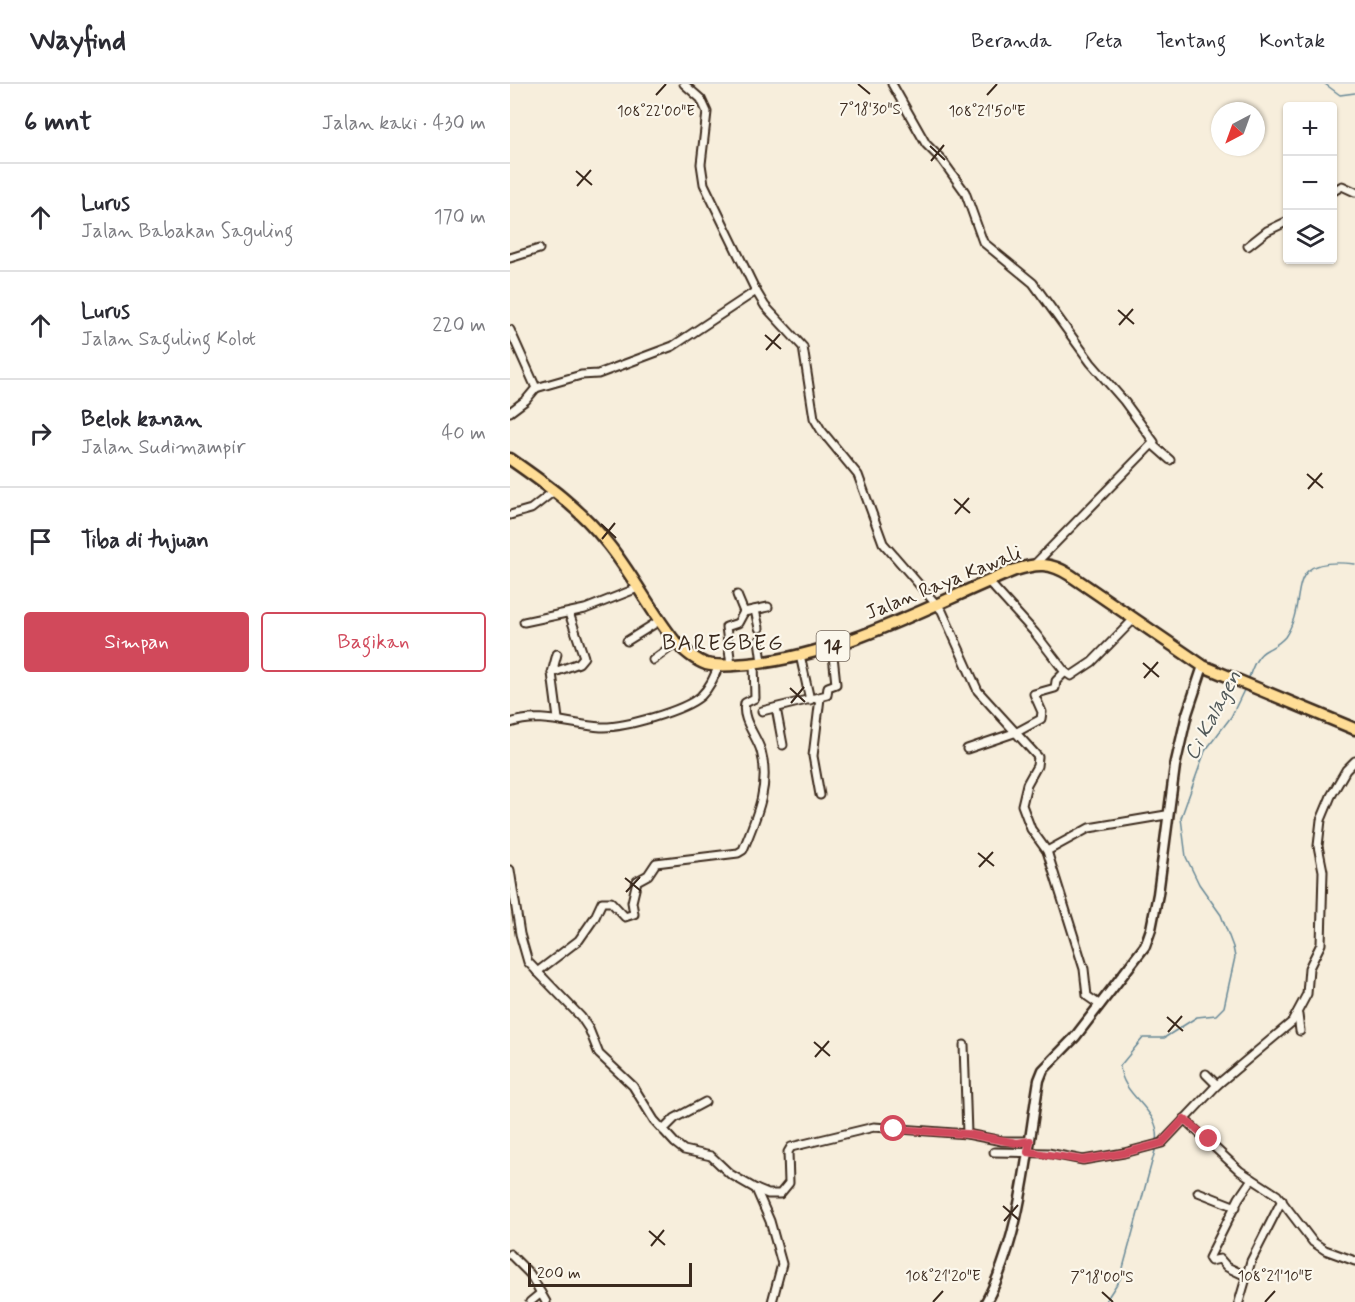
<!DOCTYPE html>
<html lang="id">
<head>
<meta charset="utf-8">
<style>
	:root { --surface:#fff; --page:#f7f7f7; --text:#2b2b33; --muted:#7c7c81; --line:#e1e1e2; --accent:#d1495b }
	body { margin:0; font-family:Mynerve,sans-serif; background:var(--page); color:var(--text) }
	.controls { position:absolute; right:18px; top:18px; display:grid; overflow:hidden; border-radius:6px; box-shadow:0 2px 4px #0004 }
	.controls button { width:54px; height:54px; display:grid; place-items:center; padding:0; border:0; border-bottom:2px solid var(--line); background:var(--surface); color:var(--text); font:30px sans-serif }
	.compass { position:absolute; left:701px; top:18px; width:54px; height:54px; border-radius:50%; background:var(--surface); box-shadow:0 2px 4px #0004; rotate:221deg }
	.scale { position:absolute; left:18px; bottom:15px; width:164px; box-sizing:border-box; padding-left:6px; border:3px solid #3b2a1e; border-top:0; font-size:16px; line-height:21px; white-space:nowrap; color:#3b2a1e; -webkit-text-stroke:4px #fbf7ec; paint-order:stroke }
	.stop { position:absolute; width:18px; height:18px; margin:-14px; border:4px solid #d1495b; border-radius:50%; background:#fff }
	.stop.end { background:#d1495b; border-color:#fff; box-shadow:0 2px 6px #0008 }
	.list { margin:0; padding:0; list-style:none }
	h2 { display:flex; justify-content:space-between; align-items:center; height:78px; margin:0; padding:0 24px; font-size:26px }
	h2 small { font-size:20px; font-weight:400; color:var(--muted) }
	.list li { display:grid; grid-template-columns:39px 1fr auto; gap:18px; align-items:center; box-sizing:border-box; height:108px; padding:0 24px; border-top:2px solid var(--line) }
	.list b { display:block; font-size:22px; white-space:nowrap }
	.list p { margin:0; font-size:20px; white-space:nowrap; color:var(--muted) }
	.list em { font-size:20px; font-style:normal; color:var(--muted) }
	.actions { display:flex; gap:12px; padding:18px 24px }
	.actions a { flex:1; padding:14px 0; border:2px solid var(--accent); border-radius:6px; text-align:center; font-size:21px; color:var(--accent) }
	.actions .main { background:var(--accent); color:#fff }
	.icon { flex:none; width:33px; height:33px; fill:none; stroke:currentColor; stroke-width:2; stroke-linecap:round; stroke-linejoin:round }
	.map { position:relative; flex:none; width:845px; height:1218px; overflow:hidden }
	header { display:flex; align-items:center; gap:36px; box-sizing:border-box; height:84px; padding:0 30px; background:var(--surface); border-bottom:2px solid var(--line) }
	header strong { font-size:28px }
	nav { display:flex; gap:33px; margin-inline-start:auto; font-size:21px }
	main { display:flex }
	aside { flex:1; background:var(--surface) }
	.map>svg:first-child { display:block }
	.lines { fill:none; stroke-linecap:round; stroke-linejoin:round }
	.stream { stroke:#688997; stroke-width:1.5 }
	.minor-casing { stroke:#3b2a1e; stroke-width:11 }
	.tertiary-casing { stroke:#3b2a1e; stroke-width:13 }
	.trunk-casing { stroke:#3b2a1e; stroke-width:15 }
	.minor { stroke:#fbf7ec; stroke-width:7 }
	.tertiary { stroke:#fbf7ec; stroke-width:8 }
	.trunk { stroke:#ffdd96; stroke-width:10 }
	.route { stroke:#d1495b; stroke-width:8 }
	.ticks { fill:none; stroke:#3b2a1e; stroke-width:2 }
	.labels { text-anchor:middle; stroke-width:4.5; stroke-linejoin:round; paint-order:stroke }
	.shield { fill:#fbf7ec; stroke:#75685c; stroke-width:1.5 }
	.shield-label { font-size:18px; font-weight:bold; fill:#3b2a1e }
	.street-label { font-size:20px; fill:#3b2a1e; stroke:#fbf7ec }
	.water-label { font-size:21px; font-style:italic; fill:#525a5a; stroke:#fbf7ec }
	.quarter-label { font-size:22px; letter-spacing:1.5px; fill:#3b2a1e; stroke:#fbf7ec }
	.ticks-label { font-size:15px; text-anchor:middle; fill:#3b2a1e; stroke:#fbf7ec; stroke-width:4.5; stroke-linejoin:round; paint-order:stroke }
</style>
</head>
<body>
<header>
<strong>Wayfind</strong>
<nav><a>Beranda</a><a>Peta</a><a>Tentang</a><a>Kontak</a></nav>
</header>
<main>
<aside>
<h2>6 mnt<small>Jalan kaki · 430 m</small></h2>
<ul class="list">
<li><svg class="icon" aria-label="ahead" viewBox="0 0 24 24"><path d="M12 20V5M6 11l6-6 6 6"/></svg><div><b>Lurus</b><p>Jalan Babakan Saguling</p></div><em>170 m</em></li>
<li><svg class="icon" aria-label="ahead" viewBox="0 0 24 24"><path d="M12 20V5M6 11l6-6 6 6"/></svg><div><b>Lurus</b><p>Jalan Saguling Kolot</p></div><em>220 m</em></li>
<li><svg class="icon" aria-label="right" viewBox="0 0 24 24"><path d="M7 20v-9h11M14 6l5 5-5 5"/></svg><div><b>Belok kanan</b><p>Jalan Sudimampir</p></div><em>40 m</em></li>
<li><svg class="icon" aria-label="arrive" viewBox="0 0 24 24"><path d="M6 21V4h12l-3 4 3 4H6"/></svg><div><b>Tiba di tujuan</b></div></li>
</ul>
<div class="actions"><a class="main">Simpan</a><a>Bagikan</a></div>
</aside>
<div class="map">
<svg width="845" height="1218" viewBox="0 0 845 1218">
	<rect width="100%" height="100%" fill="#f7eedc"/>
	<filter id="ink" filterUnits="userSpaceOnUse"><feTurbulence type="fractalNoise" baseFrequency=".0167" numOctaves="2"/><feDisplacementMap in="SourceGraphic" scale="12" xChannelSelector="R" yChannelSelector="G"/><feConvolveMatrix kernelMatrix="1 2 1 2 8 2 1 2 1" color-interpolation-filters="sRGB"/></filter>
	<g filter="url(#ink)">
		<g class="lines">
			<g class="stream">
				<polyline points="815,0 830,11 845,9"/>
				<path d="M738,597C741,586 746,571 757,566C764,562 769,560 775,553C801,515 768,471 845,480"/>
				<path d="M647,1058C652,1025 612,1014 610,982L633,954H654L687,933L706,931L714,923L725,873L723,863L711,831L689,800L676,773L671,734L695,667L721,633L735,604"/>
				<polyline points="595,1218 610,1195 646,1063"/>
			</g>
			<g class="minor-casing">
				<g id="minor">
					<polyline points="174,0 191,15 197,28 191,80 194,100 246,207 255,222 293,263 304,334 311,346 348,391 373,459 432,527 468,607 528,673 527,682 517,700 512,721 521,745 537,767 574,885 577,912 590,921"/>
					<polyline points="382,0 416,60 432,76 455,108 473,158 523,199 581,279 614,317 644,358 525,480"/>
					<polyline points="822,108 832,102 845,108"/>
					<polyline points="738,162 757,147 778,137"/>
					<polyline points="0,174 29,165"/>
					<polyline points="0,246 26,304 16,316 0,328"/>
					<polyline points="26,304 71,291 88,290 163,262 246,207"/>
					<polyline points="643,361 660,376"/>
					<polyline points="0,431 21,425 44,407"/>
					<polyline points="478,497 525,549 555,588 561,592 582,578 623,536"/>
					<polyline points="227,511 234,528"/>
					<polyline points="245,526 249,544"/>
					<polyline points="14,538 75,525 128,504"/>
					<polyline points="249,556 252,578"/>
					<polyline points="117,557 149,537"/>
					<polyline points="47,570 42,589 48,635"/>
					<polyline points="290,571 300,616"/>
					<polyline points="143,576 166,559"/>
					<polyline points="221,581 216,543 228,539 234,528 258,523"/>
					<polyline points="42,589 69,579 74,573 59,529"/>
					<polyline points="310,614 303,672 310,711"/>
					<polyline points="266,624 273,661"/>
					<polyline points="252,627 317,611 318,603 326,600 322,562"/>
					<path d="M0,639C31,628 60,641 91,643C113,644 174,627 191,612C200,603 204,593 209,581"/>
					<polyline points="457,665 507,648 531,635 532,628 524,610 545,604 546,597 555,588"/>
					<polyline points="537,767 579,744 656,731"/>
					<polyline points="0,786 10,850 18,878 71,933 79,945 89,970 123,1002 144,1036 165,1059 174,1066 201,1072 220,1090 246,1105 258,1110 270,1110 279,1099 278,1068 281,1063 364,1043 457,1050 492,1057 520,1057"/>
					<path d="M27,888L69,856L85,833L92,818H101L115,833L124,830L122,818L127,797L138,791L146,779L228,769L233,766C246,734 261,702 251,667C247,652 231,636 235,619L245,614L244,579"/>
					<polyline points="788,931 790,947"/>
					<polyline points="454,961 457,1050"/>
					<polyline points="696,990 707,1001"/>
					<polyline points="674,1035 730,1087 767,1111 803,1158 815,1166 845,1177"/>
					<polyline points="153,1046 165,1034 195,1018"/>
					<polyline points="484,1068 538,1069 573,1076 614,1069 652,1059 707,1001 782,938 797,910 799,884 811,860 813,787 808,762 811,736 821,712 836,686 845,677"/>
					<polyline points="246,1105 260,1137 272,1180 262,1218"/>
					<polyline points="688,1108 726,1123"/>
					<polyline points="0,1170 20,1190 36,1218"/>
					<polyline points="736,1192 717,1183 710,1175 701,1177 699,1174 729,1114 742,1095"/>
					<polyline points="20,1218 31,1209"/>
					<polyline points="729,1218 741,1177 772,1116"/>
				</g>
			</g>
			<g class="tertiary-casing">
				<path id="tertiary" d="M476,1218C511,1153 517,1067 529,996L533,986L565,953L635,862L641,845L648,810L665,682L677,630L693,582"/>
			</g>
			<g class="trunk-casing">
				<path id="trunk" d="M0,375C36,400 71,425 98,460C123,491 141,528 166,559C175,567 185,576 196,580C210,583 224,581 238,580C330,572 420,521 505,486C527,479 540,478 560,491L693,582L845,645"/>
			</g>
			<use href="#minor" class="minor"/>
			<use href="#tertiary" class="tertiary"/>
			<use href="#trunk" class="trunk"/>
		</g>
	</g>
	<g class="lines" filter="url(#ink)">
		<polyline class="route" points="384,1045 457,1050 507,1059 520,1057 518,1068 573,1076 614,1069 652,1059 674,1035 699,1055"/>
	</g>
	<path class="ticks" d="M348,0L360,10M146,11L156,0M477,11L487,0M420,62L435,76M421,77L434,61M66,87L82,101M67,102L81,86M608,226L624,240M609,241L623,225M255,251L271,265M256,266L270,250M797,390L813,404M798,405L812,389M444,415L460,429M445,430L459,414M91,440L106,454M92,455L105,439M633,579L649,593M634,594L648,578M280,604L295,618M281,619L294,603M468,769L484,782M469,783L483,768M115,794L131,807M116,808L130,793M657,933L673,947M658,948L672,932M304,958L320,972M305,973L319,957M493,1122L509,1136M494,1137L508,1121M139,1147L155,1161M141,1162L154,1146M592,1208L603,1218M423,1218L433,1207M755,1218L765,1207"/>
	<g class="labels">
		<rect class="shield" x="306.5" y="547" width="33" height="30" rx="4.5"/>
		<g class="shield-label">
			<text x="323" y="568">14</text>
		</g>
		<g class="street-label">
			<text transform="translate(433 498) rotate(-22)" y="7">Jalan Raya Kawali</text>
		</g>
		<g class="water-label">
			<text transform="translate(702 631) rotate(-62)" y="7">Ci Kalagen</text>
		</g>
		<g class="quarter-label">
			<text x="213" y="566">BAREGBEG</text>
		</g>
	</g>
	<g class="ticks-label">
		<text x="360" y="30">7°18'30"S</text>
		<text x="146" y="32">108°22'00"E</text>
		<text x="477" y="32">108°21'50"E</text>
		<text x="433" y="1197">108°21'20"E</text>
		<text x="765" y="1197">108°21'10"E</text>
		<text x="592" y="1198">7°18'00"S</text>
	</g>
</svg>
<div class="controls">
<button>+</button>
<button>−</button>
<button><svg class="icon" aria-label="layers" viewBox="0 0 24 24"><path d="M12 4l9 5-9 5-9-5zM3 14l9 5 9-5"/></svg></button>
</div>
<svg class="compass" viewBox="-18 -18 36 36"><path d="M0-13l5 13h-10z" fill="#e53935"/><path d="M0 13l5-13h-10z" fill="#7c7c81"/></svg>
<div class="scale">200 m</div>
<div class="stop" style="left:384px;top:1045px"></div>
<div class="stop end" style="left:699px;top:1055px"></div>
</div>
</main>
</body>
</html>
